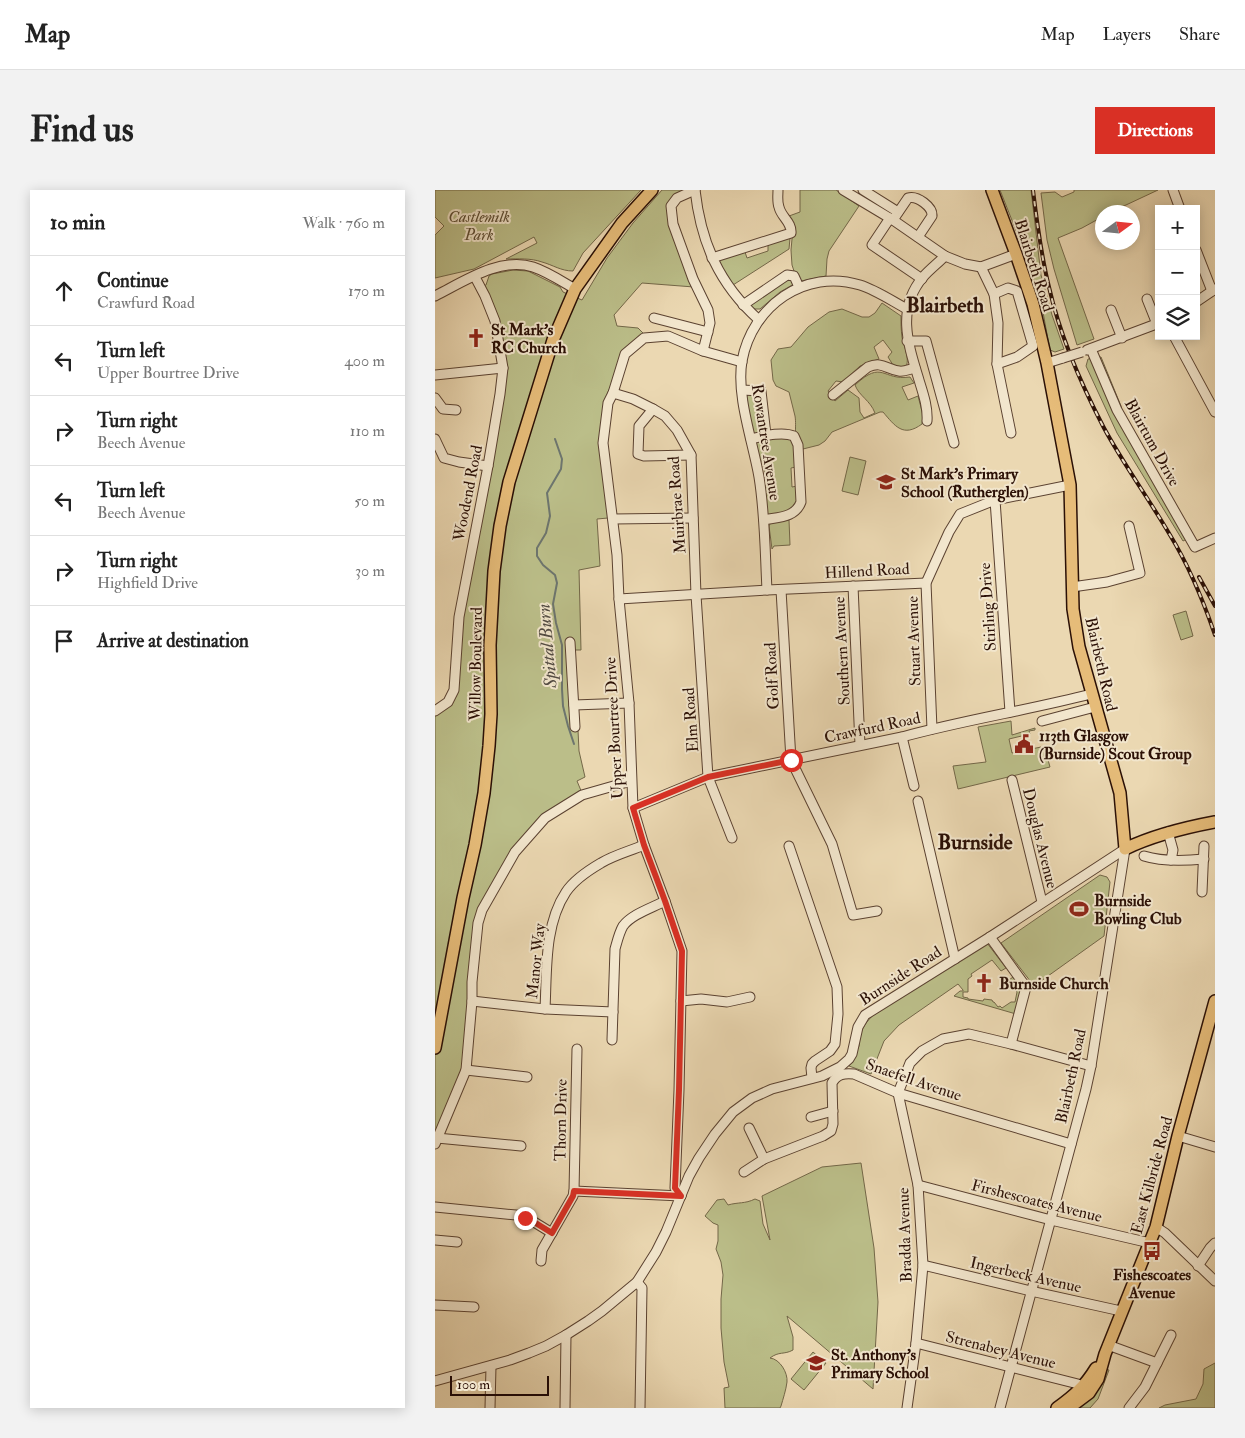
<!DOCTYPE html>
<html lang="en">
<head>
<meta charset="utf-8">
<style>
	:root { --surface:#fff; --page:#f2f2f2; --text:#222; --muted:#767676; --line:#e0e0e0; --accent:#d93025 }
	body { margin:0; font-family:"IM FELL Double Pica",serif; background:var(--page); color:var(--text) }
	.controls { position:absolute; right:15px; top:15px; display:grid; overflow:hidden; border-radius:0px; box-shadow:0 2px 12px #0003 }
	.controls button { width:45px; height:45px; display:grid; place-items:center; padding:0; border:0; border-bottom:1px solid var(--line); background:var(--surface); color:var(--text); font:25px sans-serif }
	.compass { position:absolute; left:660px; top:15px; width:45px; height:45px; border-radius:50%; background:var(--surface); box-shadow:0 2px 12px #0003; rotate:75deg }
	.scale { position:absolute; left:15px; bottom:12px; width:99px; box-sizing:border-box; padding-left:5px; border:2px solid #2b1006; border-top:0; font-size:14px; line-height:18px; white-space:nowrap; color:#2b1006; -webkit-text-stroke:4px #f2e6cd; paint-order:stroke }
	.stop { position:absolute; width:15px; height:15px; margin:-11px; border:4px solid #d93025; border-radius:50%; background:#fff }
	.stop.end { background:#d93025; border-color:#fff; box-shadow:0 1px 5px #0008 }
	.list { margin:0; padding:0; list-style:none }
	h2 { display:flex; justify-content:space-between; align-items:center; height:65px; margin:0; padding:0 20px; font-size:21px }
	h2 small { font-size:16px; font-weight:400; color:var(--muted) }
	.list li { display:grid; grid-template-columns:32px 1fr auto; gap:15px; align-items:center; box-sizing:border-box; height:70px; padding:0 20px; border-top:1px solid var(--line) }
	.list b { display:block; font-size:19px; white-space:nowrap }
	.list p { margin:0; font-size:16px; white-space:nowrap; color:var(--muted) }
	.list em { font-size:16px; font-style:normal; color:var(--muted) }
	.icon { flex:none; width:28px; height:28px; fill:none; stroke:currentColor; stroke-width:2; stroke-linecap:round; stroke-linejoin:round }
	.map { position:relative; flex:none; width:780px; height:1218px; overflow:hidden; border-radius:0px }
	header { display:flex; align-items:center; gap:30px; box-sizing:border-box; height:70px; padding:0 25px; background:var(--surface); border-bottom:1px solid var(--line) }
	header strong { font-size:24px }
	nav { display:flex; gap:28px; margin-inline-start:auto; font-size:18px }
	.intro { display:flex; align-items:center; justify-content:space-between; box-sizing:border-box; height:120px; padding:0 30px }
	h1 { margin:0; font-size:35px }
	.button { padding:12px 22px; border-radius:0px; background:var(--accent); color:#fff; font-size:18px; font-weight:700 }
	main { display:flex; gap:30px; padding:0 30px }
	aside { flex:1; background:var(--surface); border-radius:0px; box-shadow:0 2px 12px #0003 }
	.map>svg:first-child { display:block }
	.green { fill:#bbbe89; stroke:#736748 }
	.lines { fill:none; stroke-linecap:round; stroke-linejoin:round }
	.stream { stroke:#6d756e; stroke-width:2 }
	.minor-casing { stroke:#5b4231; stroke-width:11 }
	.major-casing { stroke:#2b1006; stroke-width:14 }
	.minor { stroke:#f2e6cd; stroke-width:9 }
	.major { stroke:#e6bc79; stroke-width:11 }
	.rail-casing { stroke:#2b1006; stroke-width:4 }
	.rail { stroke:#f2e6cd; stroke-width:2; stroke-dasharray:5.5; stroke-linecap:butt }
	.minor-bridge-casing { stroke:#5b4231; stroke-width:11; stroke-linecap:butt }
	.minor-bridge { stroke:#f2e6cd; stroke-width:9 }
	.route { stroke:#d93025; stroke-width:6 }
	.labels { text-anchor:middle; stroke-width:4; stroke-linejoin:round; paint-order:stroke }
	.park-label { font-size:16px; font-style:italic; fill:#5d4d34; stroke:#f2e6cd }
	.street-label { font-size:16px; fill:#2b1006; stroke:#f2e6cd }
	.poi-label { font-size:16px; font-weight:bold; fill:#2b1006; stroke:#f2e6cd; text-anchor:start }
	.water-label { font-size:18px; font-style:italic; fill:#524b43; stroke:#f2e6cd }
	.district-label { font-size:21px; font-weight:bold; fill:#2b1006; stroke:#f2e6cd }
</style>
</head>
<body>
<header>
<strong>Map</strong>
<nav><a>Map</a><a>Layers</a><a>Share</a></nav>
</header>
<div class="intro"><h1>Find us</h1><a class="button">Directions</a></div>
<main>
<aside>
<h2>10 min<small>Walk · 760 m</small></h2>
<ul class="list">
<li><svg class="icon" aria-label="ahead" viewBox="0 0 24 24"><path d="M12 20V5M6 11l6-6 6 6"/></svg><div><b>Continue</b><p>Crawfurd Road</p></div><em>170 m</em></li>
<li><svg class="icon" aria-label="left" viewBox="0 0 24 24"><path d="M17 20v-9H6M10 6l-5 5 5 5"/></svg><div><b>Turn left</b><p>Upper Bourtree Drive</p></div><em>400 m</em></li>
<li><svg class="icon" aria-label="right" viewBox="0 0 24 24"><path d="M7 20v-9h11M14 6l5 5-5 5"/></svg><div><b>Turn right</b><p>Beech Avenue</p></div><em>110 m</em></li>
<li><svg class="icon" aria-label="left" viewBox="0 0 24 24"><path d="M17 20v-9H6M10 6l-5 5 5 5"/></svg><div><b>Turn left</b><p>Beech Avenue</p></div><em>50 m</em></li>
<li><svg class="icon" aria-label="right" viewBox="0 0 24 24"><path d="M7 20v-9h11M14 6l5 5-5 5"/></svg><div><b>Turn right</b><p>Highfield Drive</p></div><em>30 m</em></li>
<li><svg class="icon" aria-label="arrive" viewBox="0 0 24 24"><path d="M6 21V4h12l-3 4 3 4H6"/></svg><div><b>Arrive at destination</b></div></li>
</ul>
</aside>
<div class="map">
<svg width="780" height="1218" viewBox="0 0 780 1218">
	<rect width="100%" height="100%" fill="#ebd8b2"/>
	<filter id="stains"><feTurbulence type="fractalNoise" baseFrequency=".004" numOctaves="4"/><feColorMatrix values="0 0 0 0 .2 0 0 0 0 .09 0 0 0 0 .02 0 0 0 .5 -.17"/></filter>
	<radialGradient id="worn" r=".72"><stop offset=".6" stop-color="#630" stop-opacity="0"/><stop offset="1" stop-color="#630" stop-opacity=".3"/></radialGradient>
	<g class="green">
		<path d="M0,0H206L148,63L138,81C126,81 118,75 107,72C96,68 83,69 71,69L102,53L99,47L39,79L0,88V45L9,36L0,27Z"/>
		<polygon points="227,0 256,0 234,13 259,97 207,93 179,125 182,136 203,138 210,145 195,156 171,211 173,328 162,329 165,376 144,380 146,460 140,460 139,457 144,561 150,587 142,591 147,603 100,633 43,721 28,871 23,895 0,950 0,526 11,518 18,510 28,426 69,202 49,96 51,95 54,86 57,84 78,80 93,81 125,97 128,102 147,110 172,68 198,33"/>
		<polygon points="365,0 401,0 424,16 394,61 392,69 391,86 366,91 364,90 360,84 357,75 356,60 358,38 354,26 365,22"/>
		<polygon points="565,0 596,0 606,85 617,125 629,159 620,162 615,160 607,117 595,76"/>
		<polygon points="639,0 723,0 676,22 668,22 667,27 647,38 623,48 659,149 642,155 619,79 612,50 606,3 620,2 627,7 639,2"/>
		<polygon points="355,48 354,59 298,95 284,74 283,70 310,62 312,68 333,61 333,54"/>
		<polygon points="355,88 359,94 345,102 325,119 318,119 314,114"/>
		<path d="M447,113L466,126C466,133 466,140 467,147C468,153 477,174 469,178C466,179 461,176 458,175L453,167L457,162L448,150L439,157L444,169L425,176L408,192L401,191L393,201L400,211L413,200L424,208L425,222L429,228L440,223C435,210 424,206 420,195C448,169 447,191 475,187L479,193L467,197L473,210L483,206L488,225L487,234C468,248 460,236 448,222H445L397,242L390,251L384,255L368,259C357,251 362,237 360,226C358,218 356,210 354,202L341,196L338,190L336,170L343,159L356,157L373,137L394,122L407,119L427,127H434L440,123Z"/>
		<polygon points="666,167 686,216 687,237 752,349 748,351 682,243 651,176 653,169"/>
		<polygon points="313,204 323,204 325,209 320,210 322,228 327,228 328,243 320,244 317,242 311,207"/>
		<polygon points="351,246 359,251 361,277 356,278 357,297 362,296 364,310 359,320 336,326 332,325 328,297 332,295 328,271 324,271 320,254 322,251"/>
		<polygon points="415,267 431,271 423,305 407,301"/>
		<polygon points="354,330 355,355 339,356 337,359 334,336 336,332"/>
		<polygon points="751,421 758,446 746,450 738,425"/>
		<polygon points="576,531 577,545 600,538 600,540 594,541 595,544 574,549 577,563 606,557 607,560 610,559 615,577 523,599 518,576 551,572 543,537"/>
		<polygon points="665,685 672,687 675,692 669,746 599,796 566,753"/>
		<polygon points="552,753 571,778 566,781 557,770 536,784 537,786 533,789 533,802 528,802 528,807 533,808 533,809 548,811 549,809 557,810 558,812 559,812 563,817 565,816 567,818 576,812 580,812 582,802 574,790 578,787 586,799 581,824 519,806 525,801 528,801 528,800 523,794 464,835 449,851 436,884 414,876 424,856 425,843 431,833 437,826"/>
		<path d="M426,973L439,1058L443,1112L438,1199L352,1126L358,1147V1160C349,1165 344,1161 335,1168C345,1169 353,1183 352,1192C351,1200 348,1209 346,1216L345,1218H290L289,1198L294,1197L289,1172L286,1138V1109L288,1085L286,1072L281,1059L283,1051V1035L278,1033L270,1026L282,1010L289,1009L293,1015C303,1012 310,1014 320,1009L325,1011L328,1034L335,1050L327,1006L387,977Z"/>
		<polygon points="378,1162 391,1173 369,1200 356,1189"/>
		<polygon points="780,1173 780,1218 724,1218 730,1215 761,1209 768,1194 769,1179"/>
		<polygon points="671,1179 674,1180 663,1209 655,1218 645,1218"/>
	</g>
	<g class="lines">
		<polyline class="stream" points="120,249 127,269 126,279 112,303 115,326 111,343 102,358 102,366 108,375 120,385 122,393 118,414 121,433 127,455 127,499 128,516 133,536 139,554"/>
		<g class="minor-casing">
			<g id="minor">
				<polyline points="260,0 242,8 236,16 238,34 258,89 273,120 275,133 268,161"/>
				<path d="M260,0C266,53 284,94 324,130"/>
				<polyline points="408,0 458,30 510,66 530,74 546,77 581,64"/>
				<polyline points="428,0 463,22"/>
				<polyline points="738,0 745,19"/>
				<polyline points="455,28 437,55 487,89"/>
				<path d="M458,30L473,8C482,5 498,17 497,26L483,47"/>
				<polyline points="761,60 777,101"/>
				<path d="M277,68L356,43C357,32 346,27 344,17C342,12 343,5 343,0"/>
				<polyline points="546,77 559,104 563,133 562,174 576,243"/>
				<polyline points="559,104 573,98 582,101 598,156 582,167 562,174"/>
				<path d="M0,106C28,92 66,66 98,77C113,82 126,91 140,99"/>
				<polyline points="712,109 722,134"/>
				<polyline points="761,112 780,99"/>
				<polyline points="308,115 352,85 359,86 364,97"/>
				<polyline points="676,120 687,148"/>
				<polyline points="219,128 273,142"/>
				<polyline points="739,146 780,222"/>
				<polyline points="472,151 491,151 519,253"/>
				<polyline points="656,159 682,220 760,357 780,348"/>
				<polyline points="652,160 724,133"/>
				<polyline points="612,173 628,168"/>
				<polyline points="0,185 68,178"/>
				<polyline points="307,200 326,201 331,245"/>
				<polyline points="178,203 198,209 218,219 230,226 242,240 256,265 261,405 273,587 297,648"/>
				<path d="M398,205L433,177C447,171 451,179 464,181C469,182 475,179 480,178"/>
				<polyline points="0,208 8,219 21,220"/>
				<polyline points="218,219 204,236 203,264 209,266 256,265"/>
				<path d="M492,231C493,217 488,203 484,190C473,154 461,119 488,87C494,80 503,73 510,66"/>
				<polyline points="0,249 9,268 24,272 53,276"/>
				<path d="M316,249C329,246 347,241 359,246L363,255L366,312C360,328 343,327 329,330"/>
				<polyline points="560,310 575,522"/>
				<polyline points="178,329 258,328"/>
				<polyline points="418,396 425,555"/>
				<polyline points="637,397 672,392 705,383 694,336"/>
				<path d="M332,400C330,362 330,324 324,287C318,252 301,206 307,171C317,116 370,78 425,95C441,100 457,111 472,119"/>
				<polyline points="346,400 356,570 397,654 418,725 442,721"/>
				<polyline points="184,409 332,400 491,393"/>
				<polyline points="135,452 140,537"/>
				<polyline points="139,515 194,513"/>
				<polyline points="0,521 13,512 19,500 24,427 53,276 65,204 68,178 60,131 50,106 40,87"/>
				<polyline points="607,531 660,517"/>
				<polyline points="497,539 491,393 514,342 525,324 560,310 635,295"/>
				<polyline points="467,547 479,596"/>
				<polyline points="577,590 607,712"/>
				<polyline points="483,611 520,769"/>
				<path d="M198,618L273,587L467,547C529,530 594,520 656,504"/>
				<polyline points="733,642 738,660 736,670"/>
				<polyline points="354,656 402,797 403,824 400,854 395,861 380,871 377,874 376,878 377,888"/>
				<path d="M709,666C728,672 749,671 769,669"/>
				<polyline points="767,702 769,656"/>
				<polyline points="555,747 591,797 576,854"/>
				<polyline points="37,811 110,819 178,822"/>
				<polyline points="246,811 266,809 292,812 315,807"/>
				<path d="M110,819C112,781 109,735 131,702C139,690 154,680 166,673C179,665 195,661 209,655"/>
				<path d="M177,850L180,759C182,752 184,743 188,736C197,724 217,718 230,711"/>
				<polyline points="31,880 92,887"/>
				<polyline points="376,927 398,921"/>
				<polyline points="314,938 329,969"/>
				<polyline points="743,946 780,957"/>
				<polyline points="2,948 86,956"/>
				<polyline points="0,954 31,880 37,811 37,792 43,733 47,720 80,662 110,628 147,605 196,591"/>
				<path d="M309,982L329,969L388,946L396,941L398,934L397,893C402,884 409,883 419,884L463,903L636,954"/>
				<polyline points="483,995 616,1030 715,1053"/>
				<polyline points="139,1001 142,859"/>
				<polyline points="246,1006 240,998 244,900 247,761 230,711 209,655 198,618 194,513 184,409 182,365 168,253 173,213 178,203 190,164 209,148 233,146 268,161 307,172"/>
				<polyline points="0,1017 81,1025 99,1032 117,1043"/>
				<polyline points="721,1037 730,1043 780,1091"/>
				<polyline points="0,1050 22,1052"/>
				<polyline points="106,1071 107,1060 138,1006 139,1001 246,1006"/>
				<polyline points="488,1075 596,1101 686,1121"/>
				<polyline points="763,1076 775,1058 780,1053"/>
				<polyline points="202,1092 207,1098 205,1218"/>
				<polyline points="0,1115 39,1117"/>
				<polyline points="481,1153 643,1194"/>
				<polyline points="673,1155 722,1173"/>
				<polyline points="0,1191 75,1170 94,1163 111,1156 131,1145 153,1131 167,1121 202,1092 221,1062 231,1042 254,986 264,968 280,944 298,922 317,908 337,899 387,886 405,877 414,869 417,864 423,837 430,825 555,747 690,659"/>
				<polyline points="55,1218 56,1176"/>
				<polyline points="130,1218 131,1145"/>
				<polyline points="472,1218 481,1153 488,1075 483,995 463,903 475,873 487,861 508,849 534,844 576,854 656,876"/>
				<polyline points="565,1218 651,899 656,876 690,659"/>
				<polyline points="694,1218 710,1197 736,1145"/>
			</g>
		</g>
		<g class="major-casing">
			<g id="major">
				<path d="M557,0L581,64L598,114L612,173L635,295L638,419L644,457L685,603L690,659C719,645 748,638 780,632"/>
				<polyline points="0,858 28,708 40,655 49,603 54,556 56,524 55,455 59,381 65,336 74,292 118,150 140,99 187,33 217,0"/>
				<path d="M622,1218C639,1206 650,1196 661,1178"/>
				<polyline points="634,1218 654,1203 663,1189 670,1164 721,1037 743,946 780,811"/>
			</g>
		</g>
		<use href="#minor" class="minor"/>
		<use href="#major" class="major"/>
		<g class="rail-casing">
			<g id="rail">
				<path d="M598,0C602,33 606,65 614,97C625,146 646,194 669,238C689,275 714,309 735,345C754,376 768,410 780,445"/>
				<polyline points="764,387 780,416"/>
			</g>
		</g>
		<use href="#rail" class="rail"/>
		<g class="minor-bridge-casing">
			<polyline id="minor-bridge" points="628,168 647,162"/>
		</g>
		<use href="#minor-bridge" class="minor-bridge"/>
	</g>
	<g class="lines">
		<polyline class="route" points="90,1028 99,1032 117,1043 138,1006 139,1001 246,1006 240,998 244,900 247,761 230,711 209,655 198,618 273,587 356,570"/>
	</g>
	<defs>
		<g id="church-bare" transform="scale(1.5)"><path d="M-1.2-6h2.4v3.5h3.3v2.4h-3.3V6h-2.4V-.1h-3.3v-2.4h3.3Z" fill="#8f2418" stroke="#f2e6cd" stroke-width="2.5" paint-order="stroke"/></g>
		<g id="school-bare" transform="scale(1.5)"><path d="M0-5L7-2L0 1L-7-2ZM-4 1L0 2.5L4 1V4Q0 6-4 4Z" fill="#8f2418" stroke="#f2e6cd" stroke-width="2.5" paint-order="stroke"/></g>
		<g id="civic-bare" transform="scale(1.5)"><path d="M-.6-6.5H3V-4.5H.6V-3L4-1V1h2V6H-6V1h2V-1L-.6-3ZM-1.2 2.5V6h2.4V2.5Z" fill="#8f2418" stroke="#f2e6cd" stroke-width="2.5" paint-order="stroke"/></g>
		<g id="stadium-bare" transform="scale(1.5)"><path d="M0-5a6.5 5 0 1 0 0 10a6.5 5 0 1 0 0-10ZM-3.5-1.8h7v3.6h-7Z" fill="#8f2418" stroke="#f2e6cd" stroke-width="2.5" paint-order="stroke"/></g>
		<g id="bus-bare" transform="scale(1.5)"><path d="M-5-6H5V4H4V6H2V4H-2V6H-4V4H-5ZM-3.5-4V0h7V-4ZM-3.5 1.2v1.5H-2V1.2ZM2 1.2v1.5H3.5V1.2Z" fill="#8f2418" stroke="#f2e6cd" stroke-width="2.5" paint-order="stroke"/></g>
	</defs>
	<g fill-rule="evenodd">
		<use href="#church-bare" x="41" y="148"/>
		<use href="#school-bare" x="451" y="292"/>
		<use href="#civic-bare" x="589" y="554"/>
		<use href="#stadium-bare" x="644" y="719"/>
		<use href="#church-bare" x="549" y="793"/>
		<use href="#bus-bare" x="717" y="1061"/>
		<use href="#school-bare" x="381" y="1173"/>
	</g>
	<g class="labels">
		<g class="park-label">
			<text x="44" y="32">Castlemilk<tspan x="44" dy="18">Park</tspan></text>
		</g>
		<g class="street-label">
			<text transform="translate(600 75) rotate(72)" y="6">Blairbeth Road</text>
			<text transform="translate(332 252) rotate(81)" y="6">Rowantree Avenue</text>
			<text transform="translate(718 252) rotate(61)" y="6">Blairtum Drive</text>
			<text transform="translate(32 303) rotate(-79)" y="6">Woodend Road</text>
			<text transform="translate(241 315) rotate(-94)" y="6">Muirbrae Road</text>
			<text transform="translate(432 380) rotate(-3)" y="6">Hillend Road</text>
			<text transform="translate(552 417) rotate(-94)" y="6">Stirling Drive</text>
			<text transform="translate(478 451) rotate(-92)" y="6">Stuart Avenue</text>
			<text transform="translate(406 461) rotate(-93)" y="6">Southern Avenue</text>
			<text transform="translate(40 474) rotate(-89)" y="6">Willow Boulevard</text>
			<text transform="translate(667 474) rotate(77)" y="6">Blairbeth Road</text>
			<text transform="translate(336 486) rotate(-93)" y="6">Golf Road</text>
			<text transform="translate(255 530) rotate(-94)" y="6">Elm Road</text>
			<text transform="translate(437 537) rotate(-12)" y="6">Crawfurd Road</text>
			<text transform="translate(178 538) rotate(-93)" y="6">Upper Bourtree Drive</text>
			<text transform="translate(606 648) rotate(76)" y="6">Douglas Avenue</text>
			<text transform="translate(100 771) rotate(-84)" y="6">Manor Way</text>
			<text transform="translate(465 785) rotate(-33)" y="6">Burnside Road</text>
			<text transform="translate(635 886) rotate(-78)" y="6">Blairbeth Road</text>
			<text transform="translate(479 889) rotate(19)" y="6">Snaefell Avenue</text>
			<text transform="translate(125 930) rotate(-89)" y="6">Thorn Drive</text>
			<text transform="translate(716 985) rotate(-75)" y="6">East Kilbride Road</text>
			<text transform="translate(602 1010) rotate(14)" y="6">Firshescoates Avenue</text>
			<text transform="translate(469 1045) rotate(-92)" y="6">Bradda Avenue</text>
			<text transform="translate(591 1084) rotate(13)" y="6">Ingerbeck Avenue</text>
			<text transform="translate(566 1159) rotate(14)" y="6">Strenabey Avenue</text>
		</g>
		<g class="poi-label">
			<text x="56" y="145">St Mark's<tspan x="56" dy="18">RC Church</tspan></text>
			<text x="466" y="289">St Mark's Primary<tspan x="466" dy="18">School (Rutherglen)</tspan></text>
			<text x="604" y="551">113th Glasgow<tspan x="604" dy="18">(Burnside) Scout Group</tspan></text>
			<text x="659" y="716">Burnside<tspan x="659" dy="18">Bowling Club</tspan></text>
			<text x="564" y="799">Burnside Church</text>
			<text x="717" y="1090" text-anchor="middle">Fishescoates<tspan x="717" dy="18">Avenue</tspan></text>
			<text x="396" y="1170">St. Anthony's<tspan x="396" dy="18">Primary School</tspan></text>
		</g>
		<g class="water-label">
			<text transform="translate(112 456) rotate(-95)" y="6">Spittal Burn</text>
		</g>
		<g class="district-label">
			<text x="510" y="122">Blairbeth</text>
			<text x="540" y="659">Burnside</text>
		</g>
	</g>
	<rect width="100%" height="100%" filter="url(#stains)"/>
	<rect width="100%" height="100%" fill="url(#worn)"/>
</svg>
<div class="controls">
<button>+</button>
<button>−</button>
<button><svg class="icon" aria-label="layers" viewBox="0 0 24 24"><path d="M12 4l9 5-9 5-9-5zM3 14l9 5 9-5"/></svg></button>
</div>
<svg class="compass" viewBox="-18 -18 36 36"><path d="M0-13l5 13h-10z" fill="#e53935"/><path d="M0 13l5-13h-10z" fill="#767676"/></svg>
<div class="scale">100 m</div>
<div class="stop" style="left:356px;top:570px"></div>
<div class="stop end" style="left:90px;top:1028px"></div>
</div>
</main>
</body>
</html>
